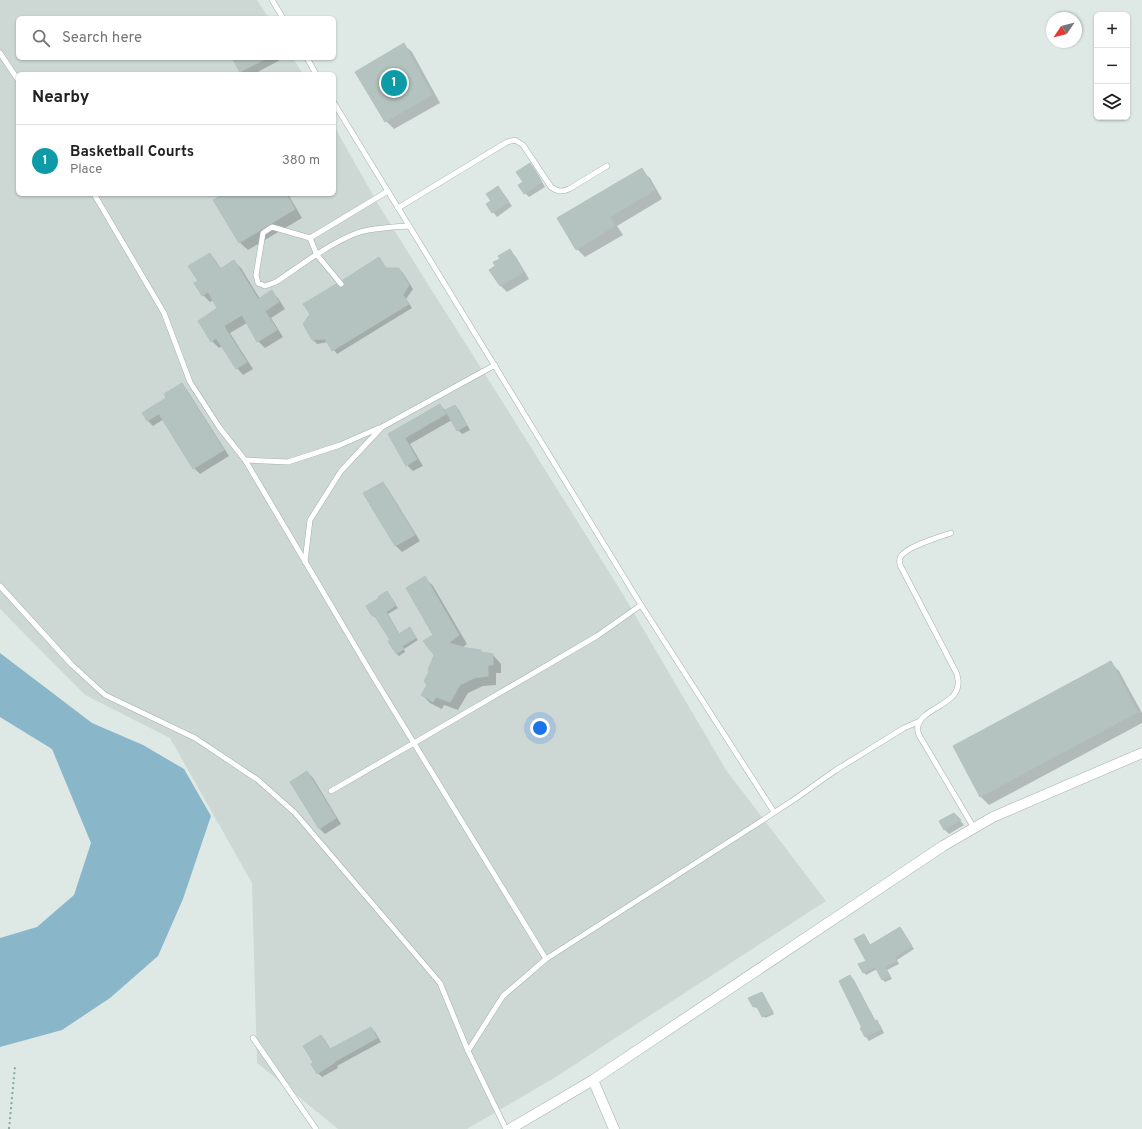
<!DOCTYPE html>
<html lang="en">
<head>
<meta charset="utf-8">
<style>
	:root { --surface:#fff; --page:#f6f6f6; --text:#222; --muted:#767676; --line:#e0e0e0; --accent:#0b8043 }
	body { margin:0; font-family:Overpass,sans-serif; background:var(--page); color:var(--text) }
	.controls { position:absolute; right:12px; top:12px; display:grid; overflow:hidden; border-radius:6px; box-shadow:0 1px 3px #0004 }
	.controls button { width:36px; height:36px; display:grid; place-items:center; padding:0; border:0; border-bottom:1px solid var(--line); background:var(--surface); color:var(--text); font:20px sans-serif }
	.compass { position:absolute; left:1046px; top:12px; width:36px; height:36px; border-radius:50%; background:var(--surface); box-shadow:0 1px 3px #0004; rotate:235deg }
	.you { position:absolute; left:540px; top:728px; width:14px; height:14px; margin:-10px; border:3px solid #fff; border-radius:50%; background:#1a73e8; box-shadow:0 0 0 6px #1a73e833 }
	.badge { display:grid; place-items:center; width:26px; height:26px; border-radius:50%; background:var(--accent); color:#fff; font-size:13px; font-weight:700 }
	.pin { position:absolute; translate:-50% -50%; border:2px solid #fff; box-shadow:0 1px 4px #0006 }
	.list { margin:0; padding:0; list-style:none }
	h2 { display:flex; justify-content:space-between; align-items:center; height:52px; margin:0; padding:0 16px; font-size:17px }
	h2 small { font-size:13px; font-weight:400; color:var(--muted) }
	.list li { display:grid; grid-template-columns:26px 1fr auto; gap:12px; align-items:center; box-sizing:border-box; height:72px; padding:0 16px; border-top:1px solid var(--line) }
	.list b { display:block; font-size:15px; white-space:nowrap }
	.list p { margin:0; font-size:13px; white-space:nowrap; color:var(--muted) }
	.list em { font-size:13px; font-style:normal; color:var(--muted) }
	.icon { flex:none; width:22px; height:22px; fill:none; stroke:currentColor; stroke-width:2; stroke-linecap:round; stroke-linejoin:round }
	.map { position:relative; flex:none; width:1142px; height:1129px; overflow:hidden }
	.search { position:absolute; background:var(--surface); box-shadow:0 1px 3px #0004; left:16px; top:16px; width:320px; height:44px; display:flex; align-items:center; gap:10px; box-sizing:border-box; padding:0 14px; border-radius:6px; color:var(--muted); font-size:15px }
	.panel { position:absolute; background:var(--surface); box-shadow:0 1px 3px #0004; left:16px; top:72px; width:320px; height:124px; border-radius:6px }
	.map>svg:first-child { display:block }
	.built { fill:#cdd8d5 }
	.water { fill:#8ab6ca }
	.shadow { fill:#0003 }
	.building { fill:#b4c3bf; stroke:#b2c2be }
	.lines { fill:none; stroke-linecap:round; stroke-linejoin:round }
	.service-casing { stroke:#a2b0ad; stroke-width:6 }
	.minor-casing { stroke:#a2b0ad; stroke-width:11 }
	.path { stroke:#81aaa4; stroke-width:2; stroke-dasharray:2 3; stroke-linecap:butt }
	.service { stroke:#fff; stroke-width:5 }
	.minor { stroke:#fff; stroke-width:10 }
</style>
</head>
<body>
<div class="map">
<svg width="1142" height="1129" viewBox="0 0 1142 1129">
	<rect width="100%" height="100%" fill="#dee9e6"/>
	<polygon class="built" points="0,0 257,0 269,18 18,18 18,58 293,58 303,74 18,74 18,194 334,194 334,126 378,204 429,286 512,417 621,591 726,770 826,901 554,1078 467,1129 338,1129 257,1063 252,883 170,738 85,695 0,609"/>
	<polygon class="water" points="0,653 92,723 143,745 184,769 211,816 183,899 158,956 110,998 62,1030 0,1047 0,938 37,927 74,895 91,843 52,749 0,717"/>
	<g class="shadow">
		<polygon points="403,44 412,52 440,103 394,129 386,121"/>
		<polygon points="234,58 282,58 282,59 254,74 243,74"/>
		<polygon points="530,165 534,168 545,187 529,197 525,193 524,182"/>
		<polygon points="641,170 650,178 662,199 617,226 623,235 585,257 577,249"/>
		<polygon points="501,191 512,206 497,217 487,204 492,201"/>
		<polygon points="225,194 288,194 302,218 248,250 239,242"/>
		<polygon points="510,251 516,257 529,279 507,292 501,286 496,266 501,259"/>
		<polygon points="210,254 216,261 221,269 234,261 241,268 260,299 271,292 278,298 285,309 271,318 283,337 265,348 258,341 247,323 230,333 253,369 243,375 237,368 222,346 219,348 212,341 219,309 214,300 210,302 203,295 196,283 199,281"/>
		<polygon points="379,259 387,269 399,269 403,273 413,289 406,299 412,308 337,354 328,342 317,344 313,340 339,289 344,288"/>
		<polygon points="182,385 187,390 229,456 200,474 194,468 164,419 153,426 148,421 144,413 168,398"/>
		<polygon points="440,405 446,411 455,406 459,410 470,430 462,434 458,430 452,420 410,444 423,466 413,471 407,465 390,434"/>
		<polygon points="382,483 388,489 420,541 402,552 396,546 364,494"/>
		<polygon points="425,578 433,586 467,644 462,648 480,651 483,653 493,655 501,664 501,673 496,673 496,685 483,686 468,693 458,710 444,705 442,709 430,703 422,695 428,684 435,655 434,635"/>
		<polygon points="387,592 398,608 388,614 400,635 410,629 418,640 404,649 405,652 399,656 396,653 391,641 377,617 376,618 373,616 367,606 380,598"/>
		<polygon points="1111,663 1119,671 1142,713 1142,723 989,805 980,796"/>
		<polygon points="307,772 313,778 341,824 325,834 319,828"/>
		<polygon points="954,814 964,825 949,834 945,830 940,822"/>
		<polygon points="902,931 914,949 897,960 899,964 887,970 892,979 885,982 882,979 877,969 866,975 864,972 867,961 864,935 866,938 871,946"/>
		<polygon points="850,976 854,980 876,1022 880,1025 884,1033 869,1041 866,1037"/>
		<polygon points="763,995 774,1014 765,1018 758,1007 755,1008 754,1006"/>
		<polygon points="371,1028 375,1032 381,1042 337,1066 338,1068 322,1077 318,1073 321,1036 325,1040 331,1050"/>
	</g>
	<g class="building">
		<polygon points="404,43 432,95 385,122 355,72"/>
		<polygon points="232,58 267,58 240,72"/>
		<polygon points="530,163 542,182 524,194 518,185 523,182 516,172"/>
		<polygon points="642,168 655,190 610,217 615,226 576,250 557,218"/>
		<polygon points="498,186 509,202 492,213 486,204 491,201 486,194"/>
		<polygon points="223,194 286,194 295,209 239,243 213,200"/>
		<polygon points="510,249 524,272 500,286 489,270 495,266 493,262 500,259 498,256"/>
		<polygon points="210,253 220,269 234,260 258,299 272,290 279,302 265,311 277,330 257,342 242,315 224,326 247,362 236,369 216,338 211,342 198,321 217,308 208,292 202,296 194,283 198,281 188,266"/>
		<polygon points="379,257 386,268 399,268 409,285 403,295 409,304 332,351 325,339 312,340 303,324 310,314 303,304 336,284 339,288 343,287 345,284 343,280"/>
		<polygon points="182,383 224,450 193,469 159,414 147,421 142,413 166,398 164,394"/>
		<polygon points="440,404 446,414 405,438 417,459 406,466 388,434"/>
		<polygon points="455,405 467,425 457,431 445,410"/>
		<polygon points="383,482 415,535 395,546 363,493"/>
		<polygon points="425,576 459,635 449,643 467,648 481,650 481,652 493,654 493,665 488,665 488,676 474,678 460,685 450,702 436,697 433,702 421,695 427,685 424,681 429,672 428,670 434,655 423,641 433,635 406,588"/>
		<polygon points="387,591 396,605 386,612 399,634 410,627 416,638 402,646 404,649 396,654 388,641 390,640 374,615 372,616 366,606 379,598 378,597"/>
		<polygon points="1111,661 1138,712 980,797 953,746"/>
		<polygon points="307,771 336,818 319,829 290,782"/>
		<polygon points="954,813 961,820 944,830 939,821"/>
		<polygon points="900,927 912,946 895,957 897,961 885,967 890,976 882,980 875,967 863,973 858,964 866,961 854,939 864,934 870,945"/>
		<polygon points="850,975 875,1021 877,1020 881,1029 865,1037 860,1028 862,1028 839,981"/>
		<polygon points="762,992 773,1012 762,1017 756,1005 753,1007 748,998"/>
		<polygon points="371,1027 377,1038 334,1062 334,1063 317,1074 311,1064 313,1062 303,1046 321,1035 330,1049"/>
	</g>
	<g class="lines">
		<g class="service-casing">
			<g id="service">
				<polyline points="272,0 283,18"/>
				<polyline points="0,53 18,80"/>
				<polyline points="307,58 316,74"/>
				<polyline points="334,103 641,605 774,812"/>
				<path d="M388,191L310,238L272,227L263,233L256,275L258,283L265,286L276,282C300,266 330,243 357,233C371,228 394,227 409,226"/>
				<polyline points="94,194 164,313 190,382 219,427 245,460 371,673 546,959"/>
				<path d="M398,208L507,142L515,140L523,145L551,187C558,192 562,192 569,189L607,166"/>
				<polyline points="310,238 317,255 341,284"/>
				<polyline points="245,460 288,462 340,445 379,428"/>
				<path d="M951,533C940,537 904,547 900,558C899,560 900,563 900,565L957,674C957,677 959,681 958,684C958,704 921,709 918,726C917,728 918,732 919,735L974,828"/>
				<polyline points="305,562 310,520 341,471 382,427 495,365"/>
				<polyline points="0,586 72,665 105,695 195,738 258,780 295,813 440,983 468,1051"/>
				<polyline points="331,791 414,743 597,636 641,605"/>
				<polyline points="253,1038 316,1129"/>
				<polyline points="506,1129 468,1051 503,996 546,959 752,827 795,799 836,770 904,728 920,721"/>
			</g>
		</g>
		<g class="minor-casing">
			<g id="minor">
				<polyline points="593,1080 614,1129"/>
				<polyline points="510,1129 593,1080 943,846 993,817 1142,753"/>
			</g>
		</g>
		<polyline class="path" points="9,1129 15,1066"/>
		<use href="#service" class="service"/>
		<use href="#minor" class="minor"/>
	</g>
</svg>
<div class="controls">
<button>+</button>
<button>−</button>
<button><svg class="icon" aria-label="layers" viewBox="0 0 24 24"><path d="M12 4l9 5-9 5-9-5zM3 14l9 5 9-5"/></svg></button>
</div>
<svg class="compass" viewBox="-18 -18 36 36"><path d="M0-13l5 13h-10z" fill="#e53935"/><path d="M0 13l5-13h-10z" fill="#767676"/></svg>
<div class="you"></div>
<div class="pin badge" style="left:394px;top:83px;background:#0f9aa8">1</div>
<div class="search"><svg class="icon" aria-label="search" viewBox="0 0 24 24"><circle cx="10" cy="10" r="6"/><path d="M15 15l6 6"/></svg>Search here</div>
<section class="panel">
<h2>Nearby<small></small></h2>
<ul class="list">
<li><span class="badge" style="background:#0f9aa8">1</span><div><b>Basketball Courts</b><p>Place</p></div><em>380 m</em></li>
</ul>
</section>
</div>
</body>
</html>
